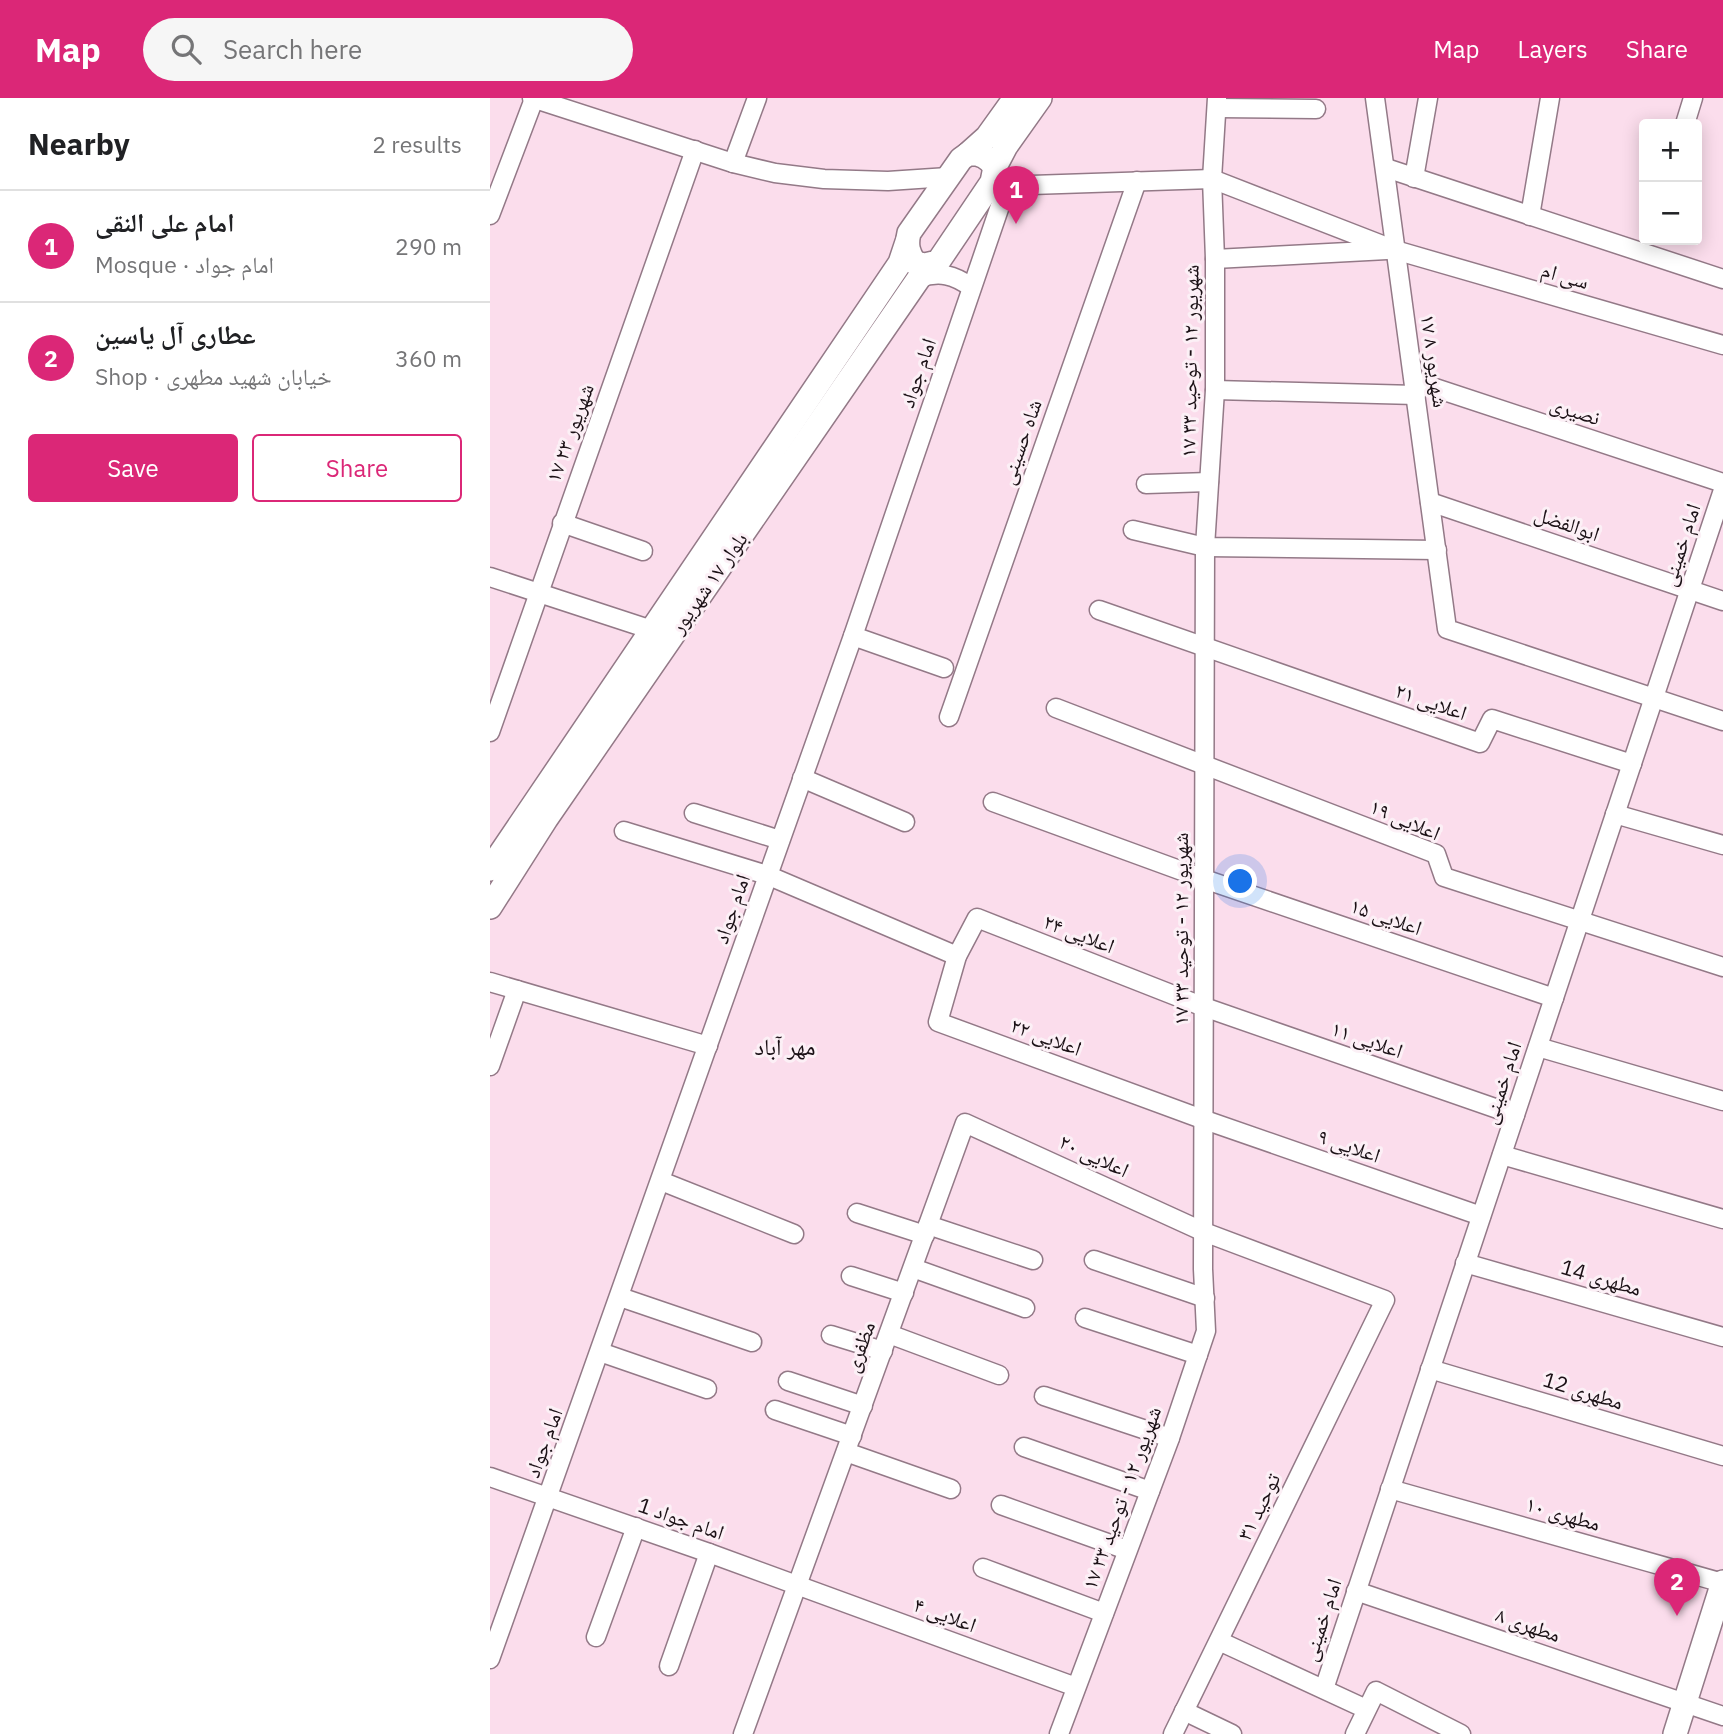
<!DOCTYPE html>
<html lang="en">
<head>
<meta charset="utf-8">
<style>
	:root { --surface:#fff; --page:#f6f6f6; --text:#202124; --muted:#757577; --line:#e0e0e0; --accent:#db2777 }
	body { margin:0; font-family:"IBM Plex Sans","Noto Naskh Arabic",sans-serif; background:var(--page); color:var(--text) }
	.controls { position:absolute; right:21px; top:21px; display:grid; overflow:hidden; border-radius:7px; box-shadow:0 4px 18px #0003 }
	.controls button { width:63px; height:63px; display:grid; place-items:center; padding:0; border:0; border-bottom:2px solid var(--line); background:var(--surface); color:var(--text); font:35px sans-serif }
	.you { position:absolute; left:751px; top:784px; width:24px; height:24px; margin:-18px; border:5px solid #fff; border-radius:50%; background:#1a73e8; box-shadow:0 0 0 10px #1a73e833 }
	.badge { display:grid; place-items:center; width:46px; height:46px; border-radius:50%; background:var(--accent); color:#fff; font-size:23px; font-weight:700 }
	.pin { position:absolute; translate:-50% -58px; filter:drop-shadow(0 2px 4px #0008) }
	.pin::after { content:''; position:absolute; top:37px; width:24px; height:21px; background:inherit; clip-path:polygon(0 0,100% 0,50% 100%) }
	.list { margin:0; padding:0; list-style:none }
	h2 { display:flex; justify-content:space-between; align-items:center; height:91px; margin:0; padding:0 28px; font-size:30px }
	h2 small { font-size:23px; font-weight:400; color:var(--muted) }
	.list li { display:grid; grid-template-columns:46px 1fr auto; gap:21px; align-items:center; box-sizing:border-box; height:112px; padding:0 28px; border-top:2px solid var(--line) }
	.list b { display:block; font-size:26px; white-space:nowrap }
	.list p { margin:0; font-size:23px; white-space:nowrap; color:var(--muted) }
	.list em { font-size:23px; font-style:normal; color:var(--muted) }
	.actions { display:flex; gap:14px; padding:21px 28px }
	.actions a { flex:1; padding:16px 0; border:2px solid var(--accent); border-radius:7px; text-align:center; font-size:24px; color:var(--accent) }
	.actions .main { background:var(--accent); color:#fff }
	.icon { flex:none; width:38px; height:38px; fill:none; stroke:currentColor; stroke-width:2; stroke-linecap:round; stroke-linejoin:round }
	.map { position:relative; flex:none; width:1233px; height:1636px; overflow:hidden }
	header { display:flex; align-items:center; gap:42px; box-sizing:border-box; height:98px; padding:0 35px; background:var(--accent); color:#fff }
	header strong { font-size:33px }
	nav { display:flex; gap:38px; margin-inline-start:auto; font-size:24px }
	.search { width:490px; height:63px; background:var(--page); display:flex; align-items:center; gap:18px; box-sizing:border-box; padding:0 24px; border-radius:38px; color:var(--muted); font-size:26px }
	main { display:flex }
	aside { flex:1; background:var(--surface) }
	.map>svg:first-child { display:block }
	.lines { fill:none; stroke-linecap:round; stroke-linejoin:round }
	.minor-casing { stroke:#937987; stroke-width:21 }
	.major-casing { stroke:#937987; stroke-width:26 }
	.minor { stroke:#fff; stroke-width:18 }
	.major { stroke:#fff; stroke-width:23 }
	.labels { text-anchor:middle; stroke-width:6; stroke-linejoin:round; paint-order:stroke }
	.street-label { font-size:21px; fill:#1b1116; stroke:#fcf0f6 }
	.neighbourhood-label { font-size:23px; fill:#1b1116; stroke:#fcf0f6 }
</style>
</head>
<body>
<header>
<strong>Map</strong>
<div class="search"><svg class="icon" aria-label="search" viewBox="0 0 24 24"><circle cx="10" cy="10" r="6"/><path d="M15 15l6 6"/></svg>Search here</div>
<nav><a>Map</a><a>Layers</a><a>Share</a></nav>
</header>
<main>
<aside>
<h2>Nearby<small>2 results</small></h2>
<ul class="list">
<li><span class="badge">1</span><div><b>امام علی النقی</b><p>Mosque · امام جواد</p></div><em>290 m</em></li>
<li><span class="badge">2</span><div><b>عطاری آل یاسین</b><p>Shop · خیابان شهید مطهری</p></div><em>360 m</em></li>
</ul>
<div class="actions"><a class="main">Save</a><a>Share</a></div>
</aside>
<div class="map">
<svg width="1233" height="1636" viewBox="0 0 1233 1636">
	<rect width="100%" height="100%" fill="#fbddec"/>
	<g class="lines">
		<g class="minor-casing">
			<g id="minor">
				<polyline points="42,0 243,65 285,75 334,81 398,83 458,79"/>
				<polyline points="885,0 957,531 1233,623"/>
				<polyline points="727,10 826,11"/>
				<polyline points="1195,26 1203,0"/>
				<polyline points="243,65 267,0"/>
				<polyline points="896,70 1233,181"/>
				<polyline points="924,80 938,0"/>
				<polyline points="511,88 722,81 905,152 1233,247"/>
				<polyline points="0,117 44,1"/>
				<polyline points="1040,118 1060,0"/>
				<polyline points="725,161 897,152"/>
				<path d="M429,180C450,173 464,177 481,189"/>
				<polyline points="924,283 1233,385"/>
				<polyline points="725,292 926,297"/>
				<polyline points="656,386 719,384"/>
				<polyline points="940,404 1233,503"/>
				<polyline points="72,425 153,453"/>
				<polyline points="643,432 715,449 947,452"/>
				<polyline points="0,479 162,532"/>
				<polyline points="609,512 990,645 1002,621 1142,666"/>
				<polyline points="363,538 454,570"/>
				<polyline points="566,610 946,756 954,779 1233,869"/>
				<polyline points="459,619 647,83"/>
				<polyline points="0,634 205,52"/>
				<polyline points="312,680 415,724"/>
				<polyline points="503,704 714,781 1064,900"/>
				<polyline points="204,715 290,742"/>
				<polyline points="1125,716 1233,747"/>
				<polyline points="134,733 277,777 467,858"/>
				<polyline points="0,884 218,948"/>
				<polyline points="1048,949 1233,1003"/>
				<polyline points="0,968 27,892"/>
				<polyline points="1012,1057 1233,1121"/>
				<polyline points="171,1083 304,1136"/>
				<polyline points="367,1115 435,1137"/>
				<polyline points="991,1118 712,1021 448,924 467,858 487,820 714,909 1025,1017"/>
				<polyline points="438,1127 543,1162"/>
				<polyline points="604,1162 715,1200"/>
				<polyline points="975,1165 1233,1239"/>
				<polyline points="423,1170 535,1210"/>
				<polyline points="361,1178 414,1195"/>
				<polyline points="130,1199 262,1244"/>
				<polyline points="595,1220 708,1257"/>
				<polyline points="399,1236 509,1277"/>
				<polyline points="341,1237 393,1253"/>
				<polyline points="110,1254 217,1291"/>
				<polyline points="940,1271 1233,1358"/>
				<polyline points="298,1283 373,1308"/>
				<polyline points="554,1298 680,1340"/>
				<polyline points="285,1312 362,1338"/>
				<polyline points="534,1349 660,1393"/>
				<polyline points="356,1354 461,1391"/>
				<polyline points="0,1379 219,1455 586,1589"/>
				<polyline points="900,1391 1233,1485"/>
				<polyline points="511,1407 637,1452"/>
				<polyline points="493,1470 614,1515"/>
				<polyline points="866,1493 1233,1618"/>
				<polyline points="106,1539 146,1429"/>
				<polyline points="729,1543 876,1611"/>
				<polyline points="0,1561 363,538 511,105 511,88 506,72"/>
				<polyline points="179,1568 219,1455"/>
				<polyline points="834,1591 1233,392"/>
				<polyline points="694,1613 742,1636"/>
				<polyline points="253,1636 475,1025 714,1134 895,1202 683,1636"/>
				<polyline points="569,1636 680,1340 716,1233 713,1171 715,449 725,292 725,161 722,81 727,0"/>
				<polyline points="865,1636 886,1593 971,1636"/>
			</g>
		</g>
		<g class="major-casing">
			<g id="major">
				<path d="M478,56C490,55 498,59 505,69L502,84L448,164L435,167L425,165C418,155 416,147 419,135L471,61Z"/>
				<polyline points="478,56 497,39 525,0"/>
				<polyline points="505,69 516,48 550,0"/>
				<polyline points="0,771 410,165 417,144"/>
				<polyline points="0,809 56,721 429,180 444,166"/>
				<polyline points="1185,1636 1233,1484"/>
			</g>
		</g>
		<use href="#minor" class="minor"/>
		<use href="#major" class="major"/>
	</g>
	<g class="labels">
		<g class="street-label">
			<text transform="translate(1075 178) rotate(16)" y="7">سی ام</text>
			<text transform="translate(700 263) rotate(-89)" y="7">۱۷ شهریور ۱۲ - توحید ۳۳</text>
			<text transform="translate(944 263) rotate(82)" y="7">۱۷ شهریور ۸</text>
			<text transform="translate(428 275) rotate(-71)" y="7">امام جواد</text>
			<text transform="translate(1085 313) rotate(18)" y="7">نصیری</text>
			<text transform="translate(80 335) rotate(-70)" y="7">۱۷ شهریور ۲۳</text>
			<text transform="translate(531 344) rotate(-71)" y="7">شاه حسینی</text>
			<text transform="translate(1077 426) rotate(19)" y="7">ابوالفضل</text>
			<text transform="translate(1191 447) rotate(-72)" y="7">امام خمینی</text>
			<text transform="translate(219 485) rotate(-55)" y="7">بلوار ۱۷ شهریور</text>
			<text transform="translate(941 604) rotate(19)" y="7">اعلایی ۲۱</text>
			<text transform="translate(915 722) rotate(23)" y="7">اعلایی ۱۹</text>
			<text transform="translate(242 811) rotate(-71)" y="7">امام جواد</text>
			<text transform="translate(896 819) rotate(19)" y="7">اعلایی ۱۵</text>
			<text transform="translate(691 831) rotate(-90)" y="7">۱۷ شهریور ۱۲ - توحید ۳۳</text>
			<text transform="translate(589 836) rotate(21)" y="7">اعلایی ۲۴</text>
			<text transform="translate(556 939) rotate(20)" y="7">اعلایی ۲۲</text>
			<text transform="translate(877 942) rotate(19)" y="7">اعلایی ۱۱</text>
			<text transform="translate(1012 985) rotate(-72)" y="7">امام خمینی</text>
			<text transform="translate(859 1048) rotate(19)" y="7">اعلایی ۹</text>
			<text transform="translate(604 1058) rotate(25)" y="7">اعلایی ۲۰</text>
			<text transform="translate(1111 1180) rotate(16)" y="7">مطهری 14</text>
			<text transform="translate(370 1249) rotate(-70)" y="7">مظفری</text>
			<text transform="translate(1093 1293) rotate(17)" y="7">مطهری 12</text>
			<text transform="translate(54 1345) rotate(-70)" y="7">امام جواد</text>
			<text transform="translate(632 1400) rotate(-70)" y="7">۱۷ شهریور ۱۲ - توحید ۳۳</text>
			<text transform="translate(769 1409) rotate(-64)" y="7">توحید ۳۱</text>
			<text transform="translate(1073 1416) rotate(16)" y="7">مطهری ۱۰</text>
			<text transform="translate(191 1421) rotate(19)" y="7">امام جواد 1</text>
			<text transform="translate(455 1517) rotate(20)" y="7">اعلایی ۴</text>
			<text transform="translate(832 1522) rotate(-72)" y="7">امام خمینی</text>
			<text transform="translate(1038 1527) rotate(19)" y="7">مطهری ۸</text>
		</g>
		<g class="neighbourhood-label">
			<text x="295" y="957">مهر آباد</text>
		</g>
	</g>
</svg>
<div class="controls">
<button>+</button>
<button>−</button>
</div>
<div class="you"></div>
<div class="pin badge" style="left:526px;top:126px">1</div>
<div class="pin badge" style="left:1187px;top:1518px">2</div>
</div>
</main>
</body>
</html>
